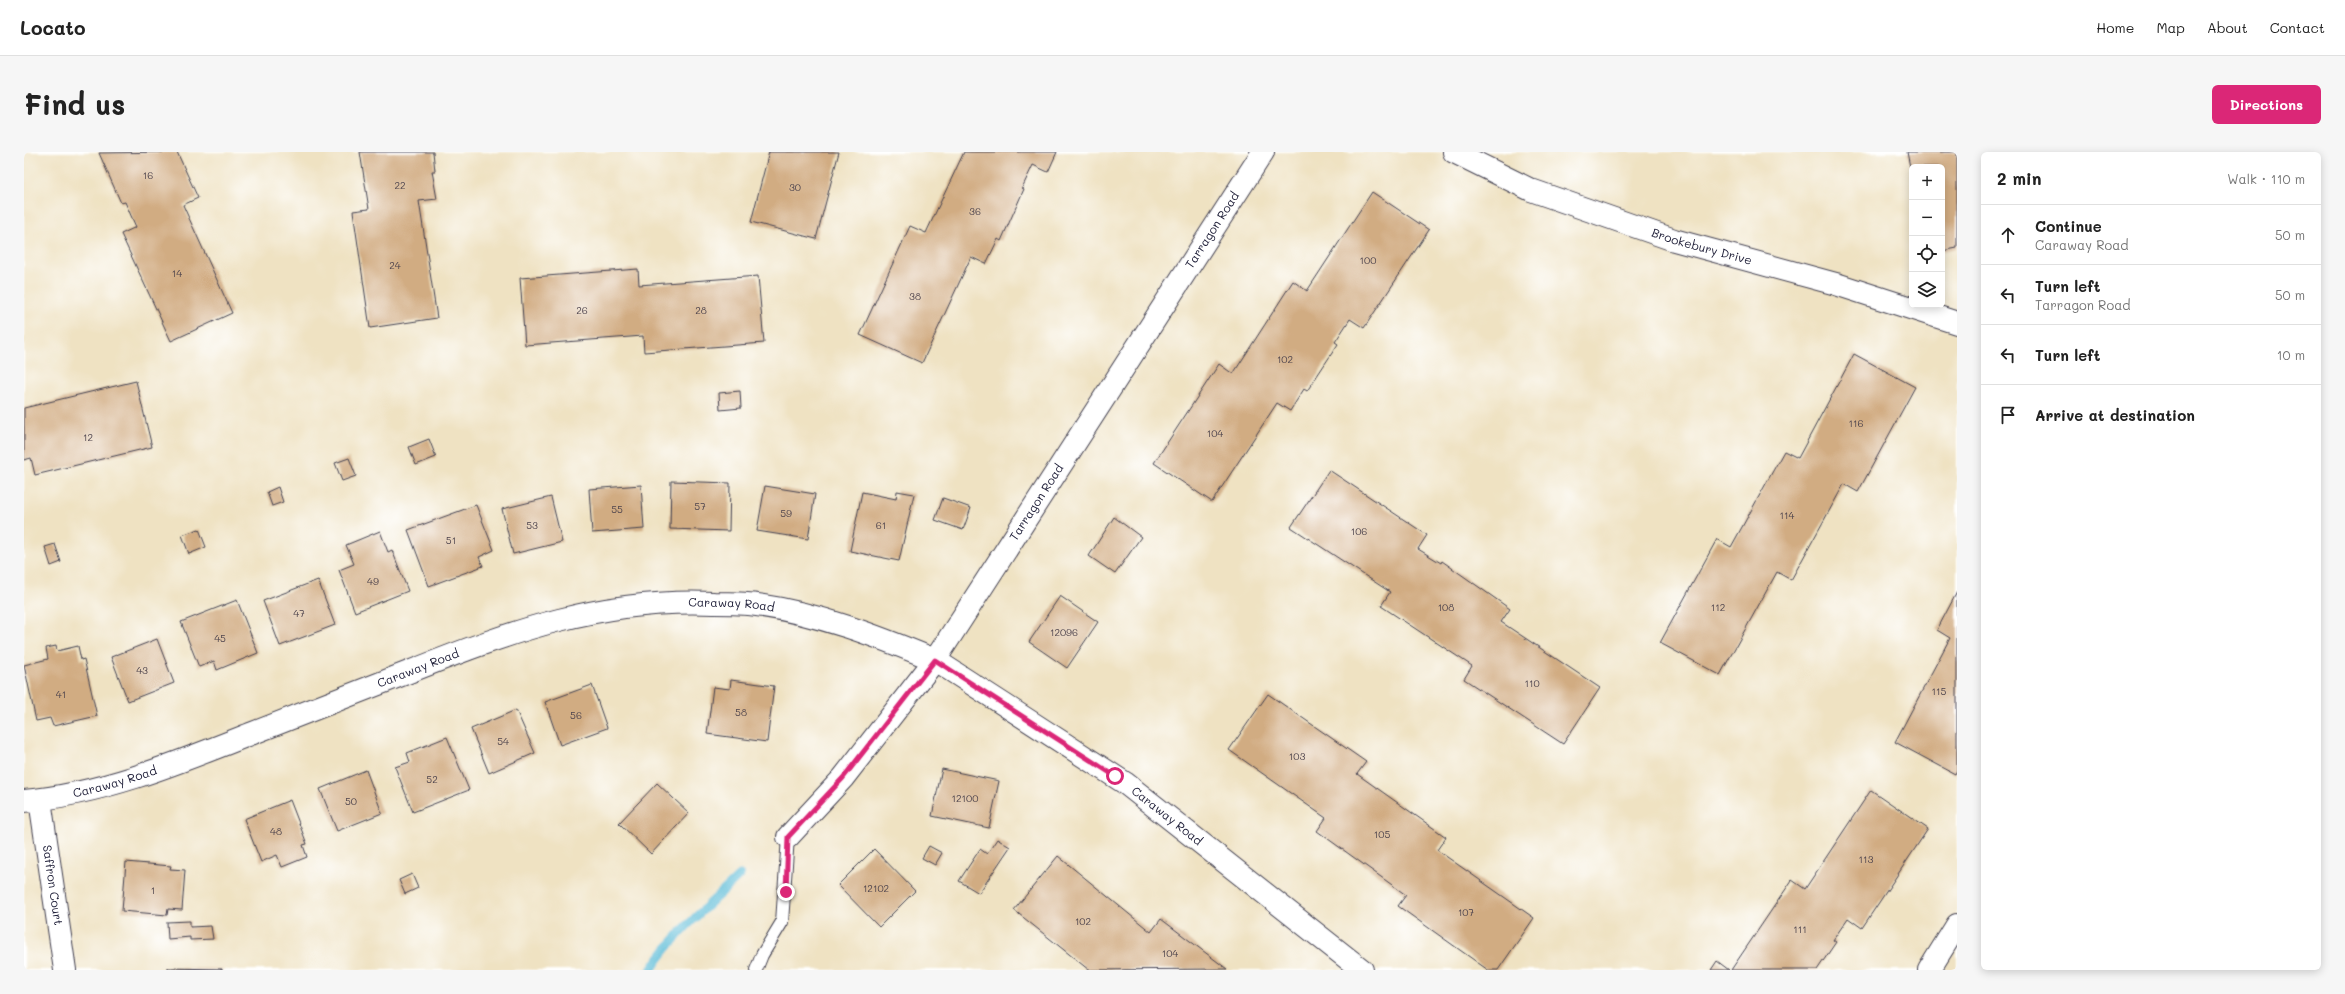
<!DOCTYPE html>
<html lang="en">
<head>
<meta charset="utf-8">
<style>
	:root { --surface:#fff; --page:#f6f6f6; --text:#222; --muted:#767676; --line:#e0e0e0; --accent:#db2777 }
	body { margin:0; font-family:Mali,sans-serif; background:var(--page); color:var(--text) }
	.controls { position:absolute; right:12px; top:12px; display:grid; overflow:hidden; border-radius:6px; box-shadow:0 2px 10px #0003 }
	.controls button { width:36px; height:36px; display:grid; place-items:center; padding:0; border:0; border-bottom:1px solid var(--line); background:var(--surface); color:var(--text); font:20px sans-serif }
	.stop { position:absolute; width:12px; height:12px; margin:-9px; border:3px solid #db2777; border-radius:50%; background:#fff }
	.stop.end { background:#db2777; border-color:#fff; box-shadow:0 1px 4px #0008 }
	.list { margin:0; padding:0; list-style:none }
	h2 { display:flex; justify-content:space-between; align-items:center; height:52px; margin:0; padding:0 16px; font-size:17px }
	h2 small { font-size:13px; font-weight:400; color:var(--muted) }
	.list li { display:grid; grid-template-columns:26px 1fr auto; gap:12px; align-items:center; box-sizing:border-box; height:60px; padding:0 16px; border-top:1px solid var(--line) }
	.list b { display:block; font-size:15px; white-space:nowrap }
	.list p { margin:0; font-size:13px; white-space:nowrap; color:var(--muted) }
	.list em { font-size:13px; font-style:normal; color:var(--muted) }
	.icon { flex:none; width:22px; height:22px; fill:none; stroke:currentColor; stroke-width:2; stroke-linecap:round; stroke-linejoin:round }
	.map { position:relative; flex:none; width:1933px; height:818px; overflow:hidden; border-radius:6px }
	header { display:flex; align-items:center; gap:24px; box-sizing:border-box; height:56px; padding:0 20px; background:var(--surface); border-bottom:1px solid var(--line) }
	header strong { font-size:19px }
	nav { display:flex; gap:22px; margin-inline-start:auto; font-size:14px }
	.intro { display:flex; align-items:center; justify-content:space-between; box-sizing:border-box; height:96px; padding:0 24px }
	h1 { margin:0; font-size:28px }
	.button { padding:10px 18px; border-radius:6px; background:var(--accent); color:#fff; font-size:14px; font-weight:700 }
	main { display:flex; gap:24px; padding:0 24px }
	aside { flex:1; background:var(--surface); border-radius:6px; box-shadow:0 2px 10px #0003 }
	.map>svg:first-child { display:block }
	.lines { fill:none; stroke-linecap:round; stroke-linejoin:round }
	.stream { stroke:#57b9d5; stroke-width:9 }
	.building { fill:#d1ac82 }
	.lane-casing { stroke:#413f4f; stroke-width:14 }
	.street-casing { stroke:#413f4f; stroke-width:24 }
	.secondary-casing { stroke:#413f4f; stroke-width:24 }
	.lane { stroke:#fff; stroke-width:12 }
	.street { stroke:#fff; stroke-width:22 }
	.secondary { stroke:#fff; stroke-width:22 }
	.route { stroke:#db2777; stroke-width:5 }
	.labels { text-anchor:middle; stroke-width:3; stroke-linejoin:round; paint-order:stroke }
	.number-label { font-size:10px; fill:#4e444d }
	.street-label { font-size:12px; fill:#22223b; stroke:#fff }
</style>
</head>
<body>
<header>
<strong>Locato</strong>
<nav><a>Home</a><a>Map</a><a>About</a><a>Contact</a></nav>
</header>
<div class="intro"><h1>Find us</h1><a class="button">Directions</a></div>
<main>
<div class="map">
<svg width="1933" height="818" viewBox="0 0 1933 818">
	<rect width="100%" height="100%" fill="#fff"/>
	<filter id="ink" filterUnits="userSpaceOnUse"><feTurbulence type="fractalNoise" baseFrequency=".025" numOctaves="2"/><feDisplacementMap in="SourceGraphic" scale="8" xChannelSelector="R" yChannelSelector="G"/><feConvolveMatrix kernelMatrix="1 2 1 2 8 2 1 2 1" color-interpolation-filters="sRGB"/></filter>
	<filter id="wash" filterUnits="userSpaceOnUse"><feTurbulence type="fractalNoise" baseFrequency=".012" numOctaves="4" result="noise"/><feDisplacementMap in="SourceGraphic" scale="16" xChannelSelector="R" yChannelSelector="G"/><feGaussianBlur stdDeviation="0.9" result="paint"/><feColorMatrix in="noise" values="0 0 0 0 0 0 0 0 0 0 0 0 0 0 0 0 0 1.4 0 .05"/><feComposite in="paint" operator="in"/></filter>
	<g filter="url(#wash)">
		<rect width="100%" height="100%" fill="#efe2c2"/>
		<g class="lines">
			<path class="stream" d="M627,818C650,782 685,753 716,723"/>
		</g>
		<g id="blocks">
			<g class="building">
				<polygon points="153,0 174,46 159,53 208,161 147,189 97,82 112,75 101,50 97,51 75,1"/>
				<polygon points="336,0 409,0 411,19 408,19 413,47 395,49 413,166 346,176 329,59 345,57"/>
				<polygon points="745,0 815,0 792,87 727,70"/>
				<polygon points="940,0 1033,0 1024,20 1009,13 998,36 1000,37 977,89 974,87 962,112 947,105 898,211 836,183 886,74 902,81"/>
				<polygon points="1883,0 1933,0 1933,96 1918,99 1918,15 1888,15 1887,20"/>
				<polygon points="1348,40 1405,78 1340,176 1326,167 1311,190 1314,192 1283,239 1280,237 1266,259 1253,251 1188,350 1130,311 1195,212 1209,222 1269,129 1283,139"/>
				<polygon points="614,117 615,133 734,124 740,191 620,200 619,184 501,193 496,126"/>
				<polygon points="1830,202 1891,235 1834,340 1820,332 1767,428 1753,420 1696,523 1636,491 1693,387 1707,395 1760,299 1774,306"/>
				<polygon points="112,229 128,295 11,323 7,306 0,308 0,256"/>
				<polygon points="716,239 717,256 696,258 695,241"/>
				<polygon points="405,287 412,305 392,313 385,295"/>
				<polygon points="325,306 332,324 318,329 311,311"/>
				<polygon points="1305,318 1403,383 1394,397 1417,411 1418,409 1486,457 1477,470 1576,536 1539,592 1440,527 1448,514 1357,454 1366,440 1267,375"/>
				<polygon points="647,329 706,331 705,379 646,377"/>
				<polygon points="617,333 620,377 568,381 565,337"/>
				<polygon points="741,334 791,342 784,387 733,379"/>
				<polygon points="254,335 259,350 248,354 243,340"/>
				<polygon points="873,339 890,342 875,409 826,399 838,340 872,347"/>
				<polygon points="527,345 538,390 489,402 478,357"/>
				<polygon points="919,346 947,356 939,378 911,368"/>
				<polygon points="452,353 470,398 455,405 459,414 405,434 384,378"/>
				<polygon points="1090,365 1117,385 1091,422 1065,404"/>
				<polygon points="175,377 182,395 165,402 158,383"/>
				<polygon points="356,379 364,400 368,398 384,439 331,460 315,418 330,412 322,393"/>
				<polygon points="31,392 37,410 27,414 21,395"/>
				<polygon points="294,428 311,473 256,494 239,449"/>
				<polygon points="1933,440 1933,618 1931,622 1871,590 1926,486 1913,478"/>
				<polygon points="1036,444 1074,470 1043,516 1005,490"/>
				<polygon points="213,448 234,501 193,518 190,509 175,515 157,470"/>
				<polygon points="133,487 150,531 104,549 87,505"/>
				<polygon points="32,494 33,499 54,494 57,508 60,507 73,564 29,574 26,566 12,569 0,513 24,507 22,496"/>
				<polygon points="707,528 750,534 743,590 683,582 689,535 706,537"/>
				<polygon points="568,533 583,576 536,593 521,550"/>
				<polygon points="1244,542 1342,610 1333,622 1422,685 1413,698 1510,766 1474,818 1464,818 1374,754 1382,743 1293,679 1302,666 1205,598"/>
				<polygon points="492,558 511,601 465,621 447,577"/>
				<polygon points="423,585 445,638 389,660 371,615 386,610 383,601"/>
				<polygon points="918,617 975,629 965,676 908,664"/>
				<polygon points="342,618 358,661 313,679 296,637"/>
				<polygon points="633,631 665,661 627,702 595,671"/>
				<polygon points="1847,638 1904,677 1838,776 1824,766 1809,788 1812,790 1793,818 1707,818 1768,728 1781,737"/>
				<polygon points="266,648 283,692 279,693 283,705 258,715 253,703 237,710 220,667"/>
				<polygon points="973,687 986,695 955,741 935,729 956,697 963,702"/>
				<polygon points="905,694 918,701 911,713 898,706"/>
				<polygon points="850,697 891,739 855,775 814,733"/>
				<polygon points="1034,704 1127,780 1137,767 1203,817 1065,818 990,758"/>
				<polygon points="102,710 147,714 146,717 161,718 158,758 144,757 143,763 98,759"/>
				<polygon points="388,722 394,736 381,742 375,728"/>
				<polygon points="166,769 166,775 187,774 189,787 166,788 166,785 144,787 143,770"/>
				<polygon points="1693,809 1705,818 1687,818"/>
				<polygon points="144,816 198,817 198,818 144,818"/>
			</g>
		</g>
	</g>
	<g filter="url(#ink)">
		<use href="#blocks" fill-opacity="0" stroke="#413f4f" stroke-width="1"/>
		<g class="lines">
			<g class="lane-casing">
				<polyline id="lane" points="732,818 738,803 758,770 764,685"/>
			</g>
			<g class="street-casing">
				<g id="street">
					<path id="s1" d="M1430,0L1507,38L1650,88L1812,132L1933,171"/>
					<path id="s2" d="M16,648L41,818"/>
					<path id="s3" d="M764,685L819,626L911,508L1101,631L1338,818"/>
					<polyline points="1905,818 1933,773"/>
				</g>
			</g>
			<g class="secondary-casing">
				<g id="secondary">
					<path id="s4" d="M0,649C79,642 156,610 229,581C281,561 333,540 385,520C488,479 578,446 690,451C705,451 719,451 733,453C796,462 853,484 911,508L1239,0"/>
				</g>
			</g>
			<use href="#lane" class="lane"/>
			<use href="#street" class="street"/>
			<use href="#secondary" class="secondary"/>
		</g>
	</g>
	<g class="lines" filter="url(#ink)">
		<polyline class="route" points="762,740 764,685 819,626 911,508 1091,624"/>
	</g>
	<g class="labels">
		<g class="number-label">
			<text x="124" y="27">16</text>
			<text x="376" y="37">22</text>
			<text x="771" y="39">30</text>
			<text x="951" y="63">36</text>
			<text x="1344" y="112">100</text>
			<text x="371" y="117">24</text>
			<text x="153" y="125">14</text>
			<text x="891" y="148">38</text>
			<text x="558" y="162">26</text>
			<text x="677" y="162">28</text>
			<text x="1261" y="211">102</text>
			<text x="1832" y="275">116</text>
			<text x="1191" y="285">104</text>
			<text x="64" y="289">12</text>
			<text x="676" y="358">57</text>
			<text x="593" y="361">55</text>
			<text x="762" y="365">59</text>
			<text x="1763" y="367">114</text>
			<text x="508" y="377">53</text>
			<text x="857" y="377">61</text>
			<text x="1335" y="383">106</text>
			<text x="427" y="392">51</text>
			<text x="349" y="433">49</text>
			<text x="1422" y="459">108</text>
			<text x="1694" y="459">112</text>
			<text x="275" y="465">47</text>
			<text x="1040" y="484">12096</text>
			<text x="196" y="490">45</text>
			<text x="118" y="522">43</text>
			<text x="1508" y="535">110</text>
			<text x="1915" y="543">115</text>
			<text x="37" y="546">41</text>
			<text x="717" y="564">58</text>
			<text x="552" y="567">56</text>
			<text x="479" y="593">54</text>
			<text x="1273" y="608">103</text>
			<text x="408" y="631">52</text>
			<text x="941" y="650">12100</text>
			<text x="327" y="653">50</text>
			<text x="252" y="683">48</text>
			<text x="1358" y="686">105</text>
			<text x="1842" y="711">113</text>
			<text x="852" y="740">12102</text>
			<text x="129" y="742">1</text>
			<text x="1442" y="764">107</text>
			<text x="1059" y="773">102</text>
			<text x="1776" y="781">111</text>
			<text x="1146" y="805">104</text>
		</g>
		<g class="street-label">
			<text dy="4" stroke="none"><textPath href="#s4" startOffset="1464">Tarragon Road</textPath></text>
			<text dy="4" stroke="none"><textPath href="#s1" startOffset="266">Brookebury Drive</textPath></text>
			<text dy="4" stroke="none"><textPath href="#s4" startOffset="1140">Tarragon Road</textPath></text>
			<text dy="4" stroke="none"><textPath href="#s4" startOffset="740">Caraway Road</textPath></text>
			<text dy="4" stroke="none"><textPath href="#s4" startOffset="417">Caraway Road</textPath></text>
			<text dy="4" stroke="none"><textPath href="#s4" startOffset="93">Caraway Road</textPath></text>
			<text dy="4" stroke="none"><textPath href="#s3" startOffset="510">Caraway Road</textPath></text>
			<text dy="4" stroke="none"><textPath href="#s2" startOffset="86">Saffron Court</textPath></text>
		</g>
	</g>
</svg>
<div class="controls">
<button>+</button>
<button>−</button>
<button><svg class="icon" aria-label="locate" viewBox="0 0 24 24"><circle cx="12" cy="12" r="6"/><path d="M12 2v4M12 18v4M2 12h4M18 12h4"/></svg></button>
<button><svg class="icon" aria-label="layers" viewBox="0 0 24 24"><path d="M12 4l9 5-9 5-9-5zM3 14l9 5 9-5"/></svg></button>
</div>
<div class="stop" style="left:1091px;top:624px"></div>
<div class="stop end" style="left:762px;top:740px"></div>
</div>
<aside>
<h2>2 min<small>Walk · 110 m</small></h2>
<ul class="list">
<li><svg class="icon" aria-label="ahead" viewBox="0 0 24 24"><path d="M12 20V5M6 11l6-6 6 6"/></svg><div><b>Continue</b><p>Caraway Road</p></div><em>50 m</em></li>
<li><svg class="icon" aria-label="left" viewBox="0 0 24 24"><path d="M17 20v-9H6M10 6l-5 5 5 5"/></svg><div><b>Turn left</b><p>Tarragon Road</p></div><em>50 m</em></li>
<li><svg class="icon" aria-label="left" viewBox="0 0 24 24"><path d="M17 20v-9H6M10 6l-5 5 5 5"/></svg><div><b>Turn left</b></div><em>10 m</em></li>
<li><svg class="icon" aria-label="arrive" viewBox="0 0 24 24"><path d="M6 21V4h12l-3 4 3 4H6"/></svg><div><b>Arrive at destination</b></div></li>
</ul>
</aside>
</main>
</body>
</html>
